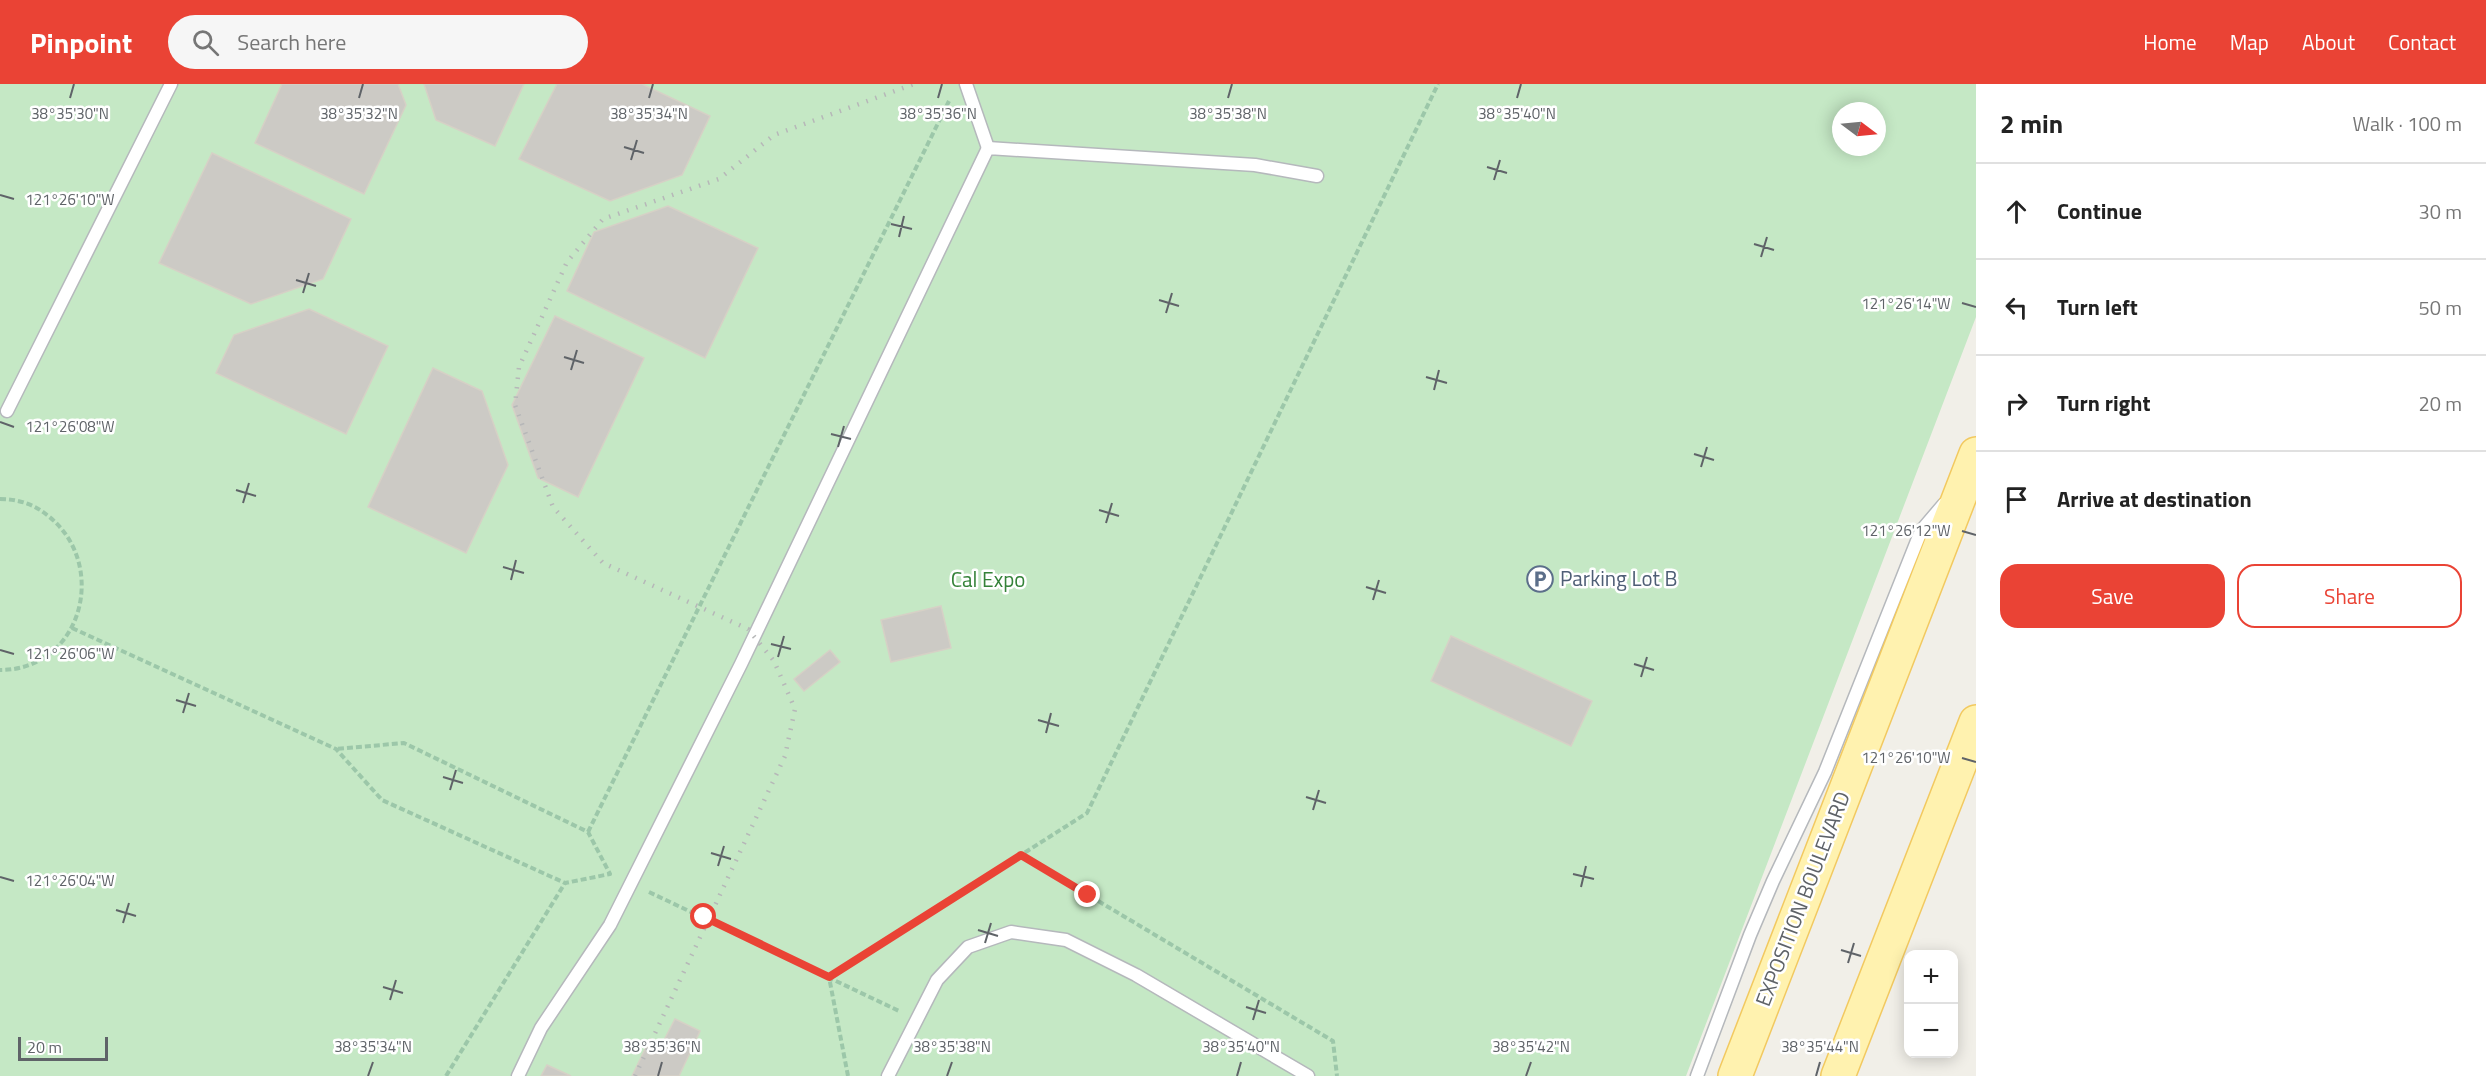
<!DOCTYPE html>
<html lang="en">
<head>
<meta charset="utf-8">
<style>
	:root { --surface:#fff; --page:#f6f6f6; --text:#222; --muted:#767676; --line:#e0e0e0; --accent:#ea4335 }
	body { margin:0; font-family:"Titillium Web",sans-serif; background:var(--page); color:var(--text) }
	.controls { position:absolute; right:18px; bottom:18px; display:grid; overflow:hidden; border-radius:12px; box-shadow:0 3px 15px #0003 }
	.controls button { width:54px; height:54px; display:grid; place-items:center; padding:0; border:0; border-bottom:2px solid var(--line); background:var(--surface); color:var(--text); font:30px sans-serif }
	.compass { position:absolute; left:1832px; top:18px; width:54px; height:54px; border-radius:50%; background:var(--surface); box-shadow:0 3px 15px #0003; rotate:106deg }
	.scale { position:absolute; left:18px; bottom:15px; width:90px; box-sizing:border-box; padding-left:6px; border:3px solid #5f6368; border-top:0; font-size:16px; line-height:21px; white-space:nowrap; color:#5f6368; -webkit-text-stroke:4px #fff; paint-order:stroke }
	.stop { position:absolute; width:18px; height:18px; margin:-14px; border:4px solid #ea4335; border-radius:50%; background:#fff }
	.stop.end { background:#ea4335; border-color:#fff; box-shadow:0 2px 6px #0008 }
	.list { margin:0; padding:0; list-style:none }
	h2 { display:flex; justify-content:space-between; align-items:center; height:78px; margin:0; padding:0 24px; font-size:26px }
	h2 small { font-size:20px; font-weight:400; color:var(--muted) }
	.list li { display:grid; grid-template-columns:39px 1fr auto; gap:18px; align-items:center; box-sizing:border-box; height:96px; padding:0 24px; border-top:2px solid var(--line) }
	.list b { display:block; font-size:22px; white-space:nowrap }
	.list em { font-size:20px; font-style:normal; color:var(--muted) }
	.actions { display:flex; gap:12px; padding:18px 24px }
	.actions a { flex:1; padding:14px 0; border:2px solid var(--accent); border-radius:18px; text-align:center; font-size:21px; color:var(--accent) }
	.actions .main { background:var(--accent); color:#fff }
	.icon { flex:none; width:33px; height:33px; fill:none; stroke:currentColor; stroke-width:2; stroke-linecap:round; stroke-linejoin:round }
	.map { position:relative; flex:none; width:1976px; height:992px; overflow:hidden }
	header { display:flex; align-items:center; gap:36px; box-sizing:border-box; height:84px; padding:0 30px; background:var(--accent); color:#fff }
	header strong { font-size:28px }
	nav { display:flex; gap:33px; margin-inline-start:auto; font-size:21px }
	.search { width:420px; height:54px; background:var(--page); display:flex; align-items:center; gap:15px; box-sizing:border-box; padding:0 21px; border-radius:33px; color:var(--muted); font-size:22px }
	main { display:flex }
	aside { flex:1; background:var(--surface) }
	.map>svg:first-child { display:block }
	.green { fill:#c5e8c5; fill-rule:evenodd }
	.building { fill:#cccac5; stroke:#d6d1c6; stroke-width:1.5 }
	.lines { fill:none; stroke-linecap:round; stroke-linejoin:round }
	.lane-casing { stroke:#b5b8bc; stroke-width:15 }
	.primary-casing { stroke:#f2c960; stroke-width:36 }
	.path { stroke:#9cc7a9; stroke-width:4; stroke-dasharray:6 3; stroke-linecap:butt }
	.lane { stroke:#fff; stroke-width:12 }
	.primary { stroke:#fff2af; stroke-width:33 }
	.rail { stroke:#b6b7b8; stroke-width:4.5; stroke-dasharray:1.5 8; stroke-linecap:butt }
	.route { stroke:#ea4335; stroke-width:8 }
	.ticks { fill:none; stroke:#5f6368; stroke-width:2 }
	.labels { text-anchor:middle; stroke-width:5; stroke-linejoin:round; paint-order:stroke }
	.service-label { font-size:21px; fill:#4e5e75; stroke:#fff; text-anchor:start }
	.park-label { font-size:21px; fill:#348238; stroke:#fff }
	.street-label { font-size:21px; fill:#5f6368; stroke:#fff }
	.ticks-label { font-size:15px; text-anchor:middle; fill:#5f6368; stroke:#fff; stroke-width:5; stroke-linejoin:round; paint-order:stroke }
</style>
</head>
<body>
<header>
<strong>Pinpoint</strong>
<div class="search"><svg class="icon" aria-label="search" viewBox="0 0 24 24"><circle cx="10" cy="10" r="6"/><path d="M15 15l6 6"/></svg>Search here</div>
<nav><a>Home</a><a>Map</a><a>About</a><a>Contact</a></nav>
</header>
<main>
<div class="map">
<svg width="1976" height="992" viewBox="0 0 1976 992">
	<rect width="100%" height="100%" fill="#f1efe8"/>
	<path class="green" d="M0,0H1976V233L1686,992H0ZM1841,27H1877V63H1841Z"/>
	<g class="building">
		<polygon points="282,0 398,0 406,21 364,110 255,59"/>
		<polygon points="424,0 524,0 495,62 436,36"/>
		<polygon points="557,0 642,0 710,32 682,91 610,117 519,75"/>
		<polygon points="212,69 351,135 323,195 251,220 159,179"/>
		<polygon points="668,122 758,164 705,274 567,207 594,148"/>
		<polygon points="309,225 388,262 346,350 216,289 234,251"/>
		<polygon points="555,232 644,274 578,413 538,394 512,321"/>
		<polygon points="433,284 482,307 508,381 466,469 368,423"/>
		<polygon points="941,522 951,564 891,578 881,536"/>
		<polygon points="1451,552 1592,617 1571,662 1431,597"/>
		<polygon points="830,566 840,578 804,607 794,595"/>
		<polygon points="675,935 700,947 679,992 632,992 650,955 662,960"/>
		<polygon points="547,981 571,992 541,992"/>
	</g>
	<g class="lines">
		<g class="lane-casing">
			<g id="lane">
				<polyline points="966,0 988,64"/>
				<polyline points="7,327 171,0"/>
				<polyline points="518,992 541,944 610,841 741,580 988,64 1255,81 1317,92"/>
				<polyline points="888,992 937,896 968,863 1011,848 1066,856 1136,891 1308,992"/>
				<polyline points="1697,992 1750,851 1773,797 1825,688 1921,447 1944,420"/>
			</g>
		</g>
		<g class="primary-casing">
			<g id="primary">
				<polyline points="1735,992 1976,370"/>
				<polyline points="1838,992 1976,638"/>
			</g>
		</g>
		<g class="path">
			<path d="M0,415C17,415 34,420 47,431C110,479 83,586 0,586"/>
			<polyline points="72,544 336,665 382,716 565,799 610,790 588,748 404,659 336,665"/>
			<polyline points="588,748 949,17"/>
			<polyline points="1021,771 1333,957 1337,992"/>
			<polyline points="649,808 899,927"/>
			<polyline points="446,992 565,799"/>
			<polyline points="848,992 829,893 1087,729 1438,0"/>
		</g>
		<use href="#lane" class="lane"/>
		<use href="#primary" class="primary"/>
		<polyline class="rail" points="635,992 785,672 795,625 774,577 748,545 603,479 553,423 515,321 519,283 567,178 603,135 719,95 774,51 914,0"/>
	</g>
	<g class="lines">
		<polyline class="route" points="704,833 829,893 1021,771 1088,811"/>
	</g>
	<path class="ticks" d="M70,14L74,0M359,14L363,0M649,14L653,0M938,14L942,0M1228,14L1232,0M1517,14L1521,0M624,63L644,69M631,76L637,56M1487,83L1507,89M1494,96L1500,76M0,111L14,115M891,140L912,145M899,153L904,132M1754,160L1774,166M1761,173L1767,153M296,196L316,202M303,209L309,189M1159,216L1179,222M1962,219L1976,223M1166,229L1172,209M564,273L584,279M571,286L577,266M1426,293L1447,299M1434,306L1439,286M0,338L14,343M831,350L851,355M838,363L844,342M1694,370L1714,376M1701,383L1707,363M236,406L256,412M243,419L249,399M1099,426L1119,432M1106,439L1112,419M1962,447L1976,451M503,483L524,489M511,496L516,476M1366,503L1386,509M1373,516L1379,496M771,560L791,565M0,566L14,570M778,573L784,552M1634,580L1654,586M1641,593L1647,573M176,616L196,622M183,629L189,609M1038,636L1059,642M1046,649L1051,629M1962,674L1976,678M443,693L463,699M450,706L456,686M1306,713L1326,719M1313,726L1319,706M711,769L731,775M718,782L724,762M1573,790L1594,795M0,793L14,797M1581,803L1586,782M116,826L136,832M123,839L129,819M978,846L998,852M985,859L991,839M1841,866L1861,872M1848,879L1854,859M383,903L403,909M390,916L396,896M1246,923L1266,929M1253,936L1259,916M368,992L373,978M658,992L662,978M947,992L952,978M1237,992L1241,978M1526,992L1531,978M1816,992L1820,978"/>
	<defs>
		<g id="parking-ring" transform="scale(1.35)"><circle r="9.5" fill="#fff" stroke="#5c6f8a" stroke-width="1.5"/><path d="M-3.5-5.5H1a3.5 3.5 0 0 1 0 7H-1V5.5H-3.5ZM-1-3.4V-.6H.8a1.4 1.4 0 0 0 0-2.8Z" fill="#5c6f8a"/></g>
	</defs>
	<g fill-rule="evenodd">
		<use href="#parking-ring" x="1540" y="495"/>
	</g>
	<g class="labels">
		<g class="service-label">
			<text x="1560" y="502">Parking Lot B</text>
		</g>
		<g class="park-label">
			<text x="988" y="503">Cal Expo</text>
		</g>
		<g class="street-label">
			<text transform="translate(1803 815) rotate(-69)" y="7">EXPOSITION BOULEVARD</text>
		</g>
	</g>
	<g class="ticks-label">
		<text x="70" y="35">38°35'30"N</text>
		<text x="359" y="35">38°35'32"N</text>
		<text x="649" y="35">38°35'34"N</text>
		<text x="938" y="35">38°35'36"N</text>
		<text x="1228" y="35">38°35'38"N</text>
		<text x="1517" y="35">38°35'40"N</text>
		<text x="70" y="121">121°26'10"W</text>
		<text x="1906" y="225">121°26'14"W</text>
		<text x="70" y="348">121°26'08"W</text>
		<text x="1906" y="452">121°26'12"W</text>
		<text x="70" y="575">121°26'06"W</text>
		<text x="1906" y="679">121°26'10"W</text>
		<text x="70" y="802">121°26'04"W</text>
		<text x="373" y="968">38°35'34"N</text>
		<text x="662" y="968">38°35'36"N</text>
		<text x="952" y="968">38°35'38"N</text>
		<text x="1241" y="968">38°35'40"N</text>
		<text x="1531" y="968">38°35'42"N</text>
		<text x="1820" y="968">38°35'44"N</text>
	</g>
</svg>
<div class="controls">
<button>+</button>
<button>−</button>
</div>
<svg class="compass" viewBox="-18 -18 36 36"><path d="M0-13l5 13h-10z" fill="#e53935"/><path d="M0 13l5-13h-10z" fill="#767676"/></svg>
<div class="scale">20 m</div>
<div class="stop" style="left:704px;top:833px"></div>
<div class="stop end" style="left:1088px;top:811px"></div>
</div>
<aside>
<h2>2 min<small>Walk · 100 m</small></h2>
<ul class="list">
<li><svg class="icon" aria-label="ahead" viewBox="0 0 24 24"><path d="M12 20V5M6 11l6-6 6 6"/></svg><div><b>Continue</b></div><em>30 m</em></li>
<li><svg class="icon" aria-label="left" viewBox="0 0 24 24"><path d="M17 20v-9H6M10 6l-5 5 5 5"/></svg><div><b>Turn left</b></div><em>50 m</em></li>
<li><svg class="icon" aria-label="right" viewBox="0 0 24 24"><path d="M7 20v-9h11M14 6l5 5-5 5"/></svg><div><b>Turn right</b></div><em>20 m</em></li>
<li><svg class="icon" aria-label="arrive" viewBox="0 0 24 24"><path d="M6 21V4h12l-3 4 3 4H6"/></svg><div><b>Arrive at destination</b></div></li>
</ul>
<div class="actions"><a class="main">Save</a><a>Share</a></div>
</aside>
</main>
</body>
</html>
